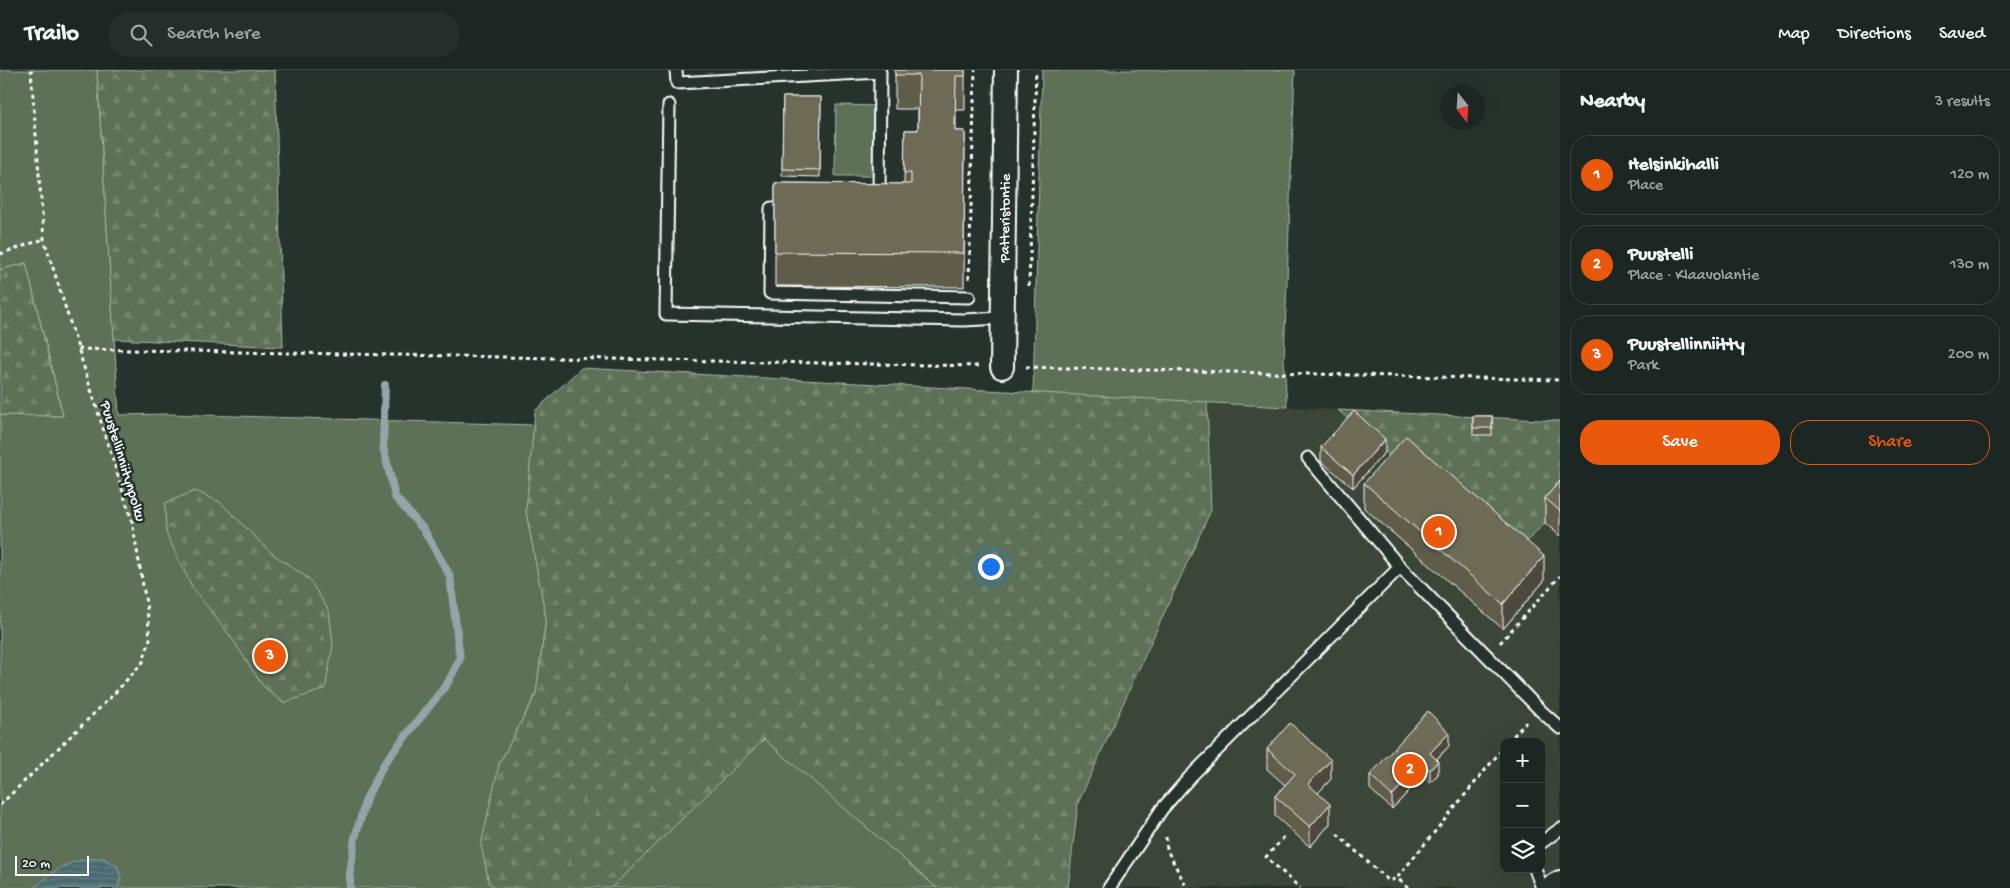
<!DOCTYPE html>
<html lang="en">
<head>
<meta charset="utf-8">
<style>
	:root { --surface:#1c2622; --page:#252e2a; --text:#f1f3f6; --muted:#a0a5a5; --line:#3a4340; --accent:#ea580c }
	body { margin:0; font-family:"Gochi Hand",sans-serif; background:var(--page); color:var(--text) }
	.controls { position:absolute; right:15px; bottom:15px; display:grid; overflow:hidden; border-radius:10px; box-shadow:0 5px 20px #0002 }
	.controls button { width:45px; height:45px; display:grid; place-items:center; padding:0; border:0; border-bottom:1px solid var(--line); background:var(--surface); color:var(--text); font:25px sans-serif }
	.compass { position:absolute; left:1440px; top:15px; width:45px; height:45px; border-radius:50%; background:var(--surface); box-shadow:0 5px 20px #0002; rotate:163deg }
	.scale { position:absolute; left:15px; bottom:12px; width:74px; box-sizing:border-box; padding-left:5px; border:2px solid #fff; border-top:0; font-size:14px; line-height:18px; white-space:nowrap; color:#fff; -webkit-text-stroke:4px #26332d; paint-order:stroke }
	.you { position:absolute; left:990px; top:496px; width:18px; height:18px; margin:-12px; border:4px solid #fff; border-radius:50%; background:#1a73e8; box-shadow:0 0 0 8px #1a73e833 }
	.badge { display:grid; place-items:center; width:32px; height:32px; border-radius:50%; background:var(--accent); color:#fff; font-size:16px; font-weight:700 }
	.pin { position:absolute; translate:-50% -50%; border:2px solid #fff; box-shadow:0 1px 5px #0006 }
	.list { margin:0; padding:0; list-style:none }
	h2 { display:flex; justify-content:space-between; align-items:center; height:65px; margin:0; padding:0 20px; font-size:21px }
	h2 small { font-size:16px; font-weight:400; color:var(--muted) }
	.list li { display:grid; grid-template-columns:32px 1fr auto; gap:15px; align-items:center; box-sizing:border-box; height:80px; margin:0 10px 10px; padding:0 10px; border:1px solid var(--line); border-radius:20px }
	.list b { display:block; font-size:19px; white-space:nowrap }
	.list p { margin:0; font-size:16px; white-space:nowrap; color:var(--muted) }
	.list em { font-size:16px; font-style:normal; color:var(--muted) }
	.actions { display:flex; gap:10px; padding:15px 20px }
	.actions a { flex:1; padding:11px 0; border:1px solid var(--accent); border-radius:20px; text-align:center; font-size:18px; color:var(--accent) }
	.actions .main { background:var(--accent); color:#fff }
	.icon { flex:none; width:28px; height:28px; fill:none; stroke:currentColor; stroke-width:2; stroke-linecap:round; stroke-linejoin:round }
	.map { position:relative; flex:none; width:1560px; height:818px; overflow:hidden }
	header { display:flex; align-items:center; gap:30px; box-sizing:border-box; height:70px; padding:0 25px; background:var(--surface); border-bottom:1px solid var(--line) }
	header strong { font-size:24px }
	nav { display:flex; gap:28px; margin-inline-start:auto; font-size:18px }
	.search { width:350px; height:45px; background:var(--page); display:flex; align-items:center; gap:12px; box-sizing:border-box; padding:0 18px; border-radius:20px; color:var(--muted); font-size:19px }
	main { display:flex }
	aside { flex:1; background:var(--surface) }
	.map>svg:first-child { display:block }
	.built { fill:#3b4439; fill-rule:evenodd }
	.green { fill:#5c7154; stroke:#aeb8aa }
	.forest { fill:url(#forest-firs); stroke:#aeb8aa }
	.water { fill:url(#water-rules); stroke:#92a6a9 }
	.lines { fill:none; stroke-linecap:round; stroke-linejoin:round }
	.stream { stroke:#92a6a9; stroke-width:8 }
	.lane-casing { stroke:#fff; stroke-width:15 }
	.street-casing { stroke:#fff; stroke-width:26 }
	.path { stroke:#fff; stroke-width:3; stroke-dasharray:4 4; stroke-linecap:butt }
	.lane { stroke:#26332d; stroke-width:11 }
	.street { stroke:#26332d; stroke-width:22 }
	.wall { fill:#5e5b4a; stroke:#fff }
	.shaded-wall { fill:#4c4a3c; stroke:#fff }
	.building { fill:#6d6a56; stroke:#fff }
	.labels { text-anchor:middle; stroke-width:5; stroke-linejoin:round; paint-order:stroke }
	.street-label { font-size:15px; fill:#fff; stroke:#26332d }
</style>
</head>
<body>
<header>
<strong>Trailo</strong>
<div class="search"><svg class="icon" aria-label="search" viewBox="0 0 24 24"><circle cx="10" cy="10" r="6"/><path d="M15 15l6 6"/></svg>Search here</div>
<nav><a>Map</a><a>Directions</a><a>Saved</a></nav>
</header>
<main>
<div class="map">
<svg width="1560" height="818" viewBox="0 0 1560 818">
	<defs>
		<pattern id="forest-firs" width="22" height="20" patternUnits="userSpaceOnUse" patternTransform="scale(1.25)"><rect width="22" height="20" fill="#5c7154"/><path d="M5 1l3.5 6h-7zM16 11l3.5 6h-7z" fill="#74866e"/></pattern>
		<pattern id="water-rules" width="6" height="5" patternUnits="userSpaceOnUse" patternTransform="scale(1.25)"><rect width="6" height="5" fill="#496a70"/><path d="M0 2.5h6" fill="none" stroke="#648085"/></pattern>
	</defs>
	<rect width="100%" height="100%" fill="#26332d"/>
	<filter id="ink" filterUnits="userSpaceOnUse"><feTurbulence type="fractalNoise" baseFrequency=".02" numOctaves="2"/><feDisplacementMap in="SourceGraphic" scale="10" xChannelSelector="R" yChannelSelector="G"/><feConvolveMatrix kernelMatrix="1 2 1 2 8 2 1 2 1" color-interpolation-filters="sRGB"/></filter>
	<g filter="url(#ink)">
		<path class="built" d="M1207,332L1338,340L1400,396L1514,485L1560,436V818H1068L1078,733L1211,440ZM1504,672H1541V799H1504Z"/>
		<g class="green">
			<polygon points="0,0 97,0 119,345 167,344 534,355 526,441 546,547 536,624 499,694 489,813 495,818 0,818 0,345 63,346 26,193 0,200"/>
			<polygon points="1042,0 1295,0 1284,289 1287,337 1033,323"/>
			<polygon points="836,35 881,36 880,106 835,106"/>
			<polygon points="764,668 937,818 611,818"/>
		</g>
		<g class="forest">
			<polygon points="97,0 275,0 283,277 114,269"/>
			<polygon points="26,193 63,346 0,345 0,200"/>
			<polygon points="581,298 1207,332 1211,440 1078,733 1068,818 937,818 764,669 611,818 495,818 489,813 481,775 499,694 536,624 546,548 526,441 535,341"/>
			<polygon points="1338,340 1560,351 1560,436 1515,485 1401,396"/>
			<polygon points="195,421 220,432 270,482 309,509 329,541 333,575 325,619 283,633 262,615 233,570 192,517 166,463 165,433"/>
		</g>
		<path class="water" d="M103,788L117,796L121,808L118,818H34C60,796 68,790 103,788Z"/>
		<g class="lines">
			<polyline class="stream" points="350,818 350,804 355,768 366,729 385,692 447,614 460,589 450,506 424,460 395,427 383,376 385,315"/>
			<g class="lane-casing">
				<g id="lane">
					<polyline points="676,0 677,13 880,2 879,129"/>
					<polyline points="669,35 666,244 964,250 1002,248"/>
					<polyline points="789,138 771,138 770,223 969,227"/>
					<polyline points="1308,388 1400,497 1541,641 1560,658"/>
					<polyline points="1541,773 1560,759"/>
					<polyline points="1535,799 1542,818"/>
					<polyline points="1109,818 1162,739 1189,708 1400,497"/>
				</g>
			</g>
			<g class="street-casing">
				<g id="street">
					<path id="s1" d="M1002,297L1006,0"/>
					<polyline points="1550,818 1560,812"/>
				</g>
			</g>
			<g class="path">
				<polyline points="0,184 44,169"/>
				<polyline points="969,209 975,0"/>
				<polyline points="1029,216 1036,0"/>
				<polyline points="78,279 980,296"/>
				<polyline points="1026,297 1560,310"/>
				<polyline points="1500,573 1560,506"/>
				<polyline points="1508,672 1526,652"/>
				<polyline points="0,735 113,625 143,592 150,569 147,539 132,451 44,169 31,0"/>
				<polyline points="1337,764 1389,811 1397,808"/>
				<polyline points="1166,767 1167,780 1187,818"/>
				<polyline points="1284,767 1266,787 1300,818"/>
				<polyline points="1408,818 1397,808 1504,677"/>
			</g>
			<use href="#lane" class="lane"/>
			<use href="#street" class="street"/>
		</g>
		<g class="wall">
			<polygon points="895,0 965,0 965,40 956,40 956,61 965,61 964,217 775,216 775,113 904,114 905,60 918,60 918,39 895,39"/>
			<polygon points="783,27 821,27 820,107 782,106"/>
			<rect x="1473" y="346" width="19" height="19"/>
			<polygon points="1321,377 1385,382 1353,418 1321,391"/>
			<polygon points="1560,411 1560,466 1545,453 1545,428"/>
			<polygon points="1364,413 1544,511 1503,559 1364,438"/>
			<polygon points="1449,676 1437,689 1438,704 1430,713 1422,707 1392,739 1370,719 1370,705"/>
			<polygon points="1267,679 1331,709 1318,723 1330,754 1310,777 1275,746 1275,726 1285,715 1267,699"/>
		</g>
		<g class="shaded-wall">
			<polygon points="1385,369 1385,382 1353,418 1353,405"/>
			<polygon points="1544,486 1544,511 1503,559 1503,534"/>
			<polygon points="1449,663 1449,676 1430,696 1430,683"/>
			<polygon points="1331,690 1331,709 1308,734 1308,714"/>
			<polygon points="1438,691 1438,704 1430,713 1430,700"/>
			<polygon points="1422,693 1422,707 1392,739 1392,726"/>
			<polygon points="1330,734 1330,754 1310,777 1310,757"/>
		</g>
		<g class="building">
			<polygon points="895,0 965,0 965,6 956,6 955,61 965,61 964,183 775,182 775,113 911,114 911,103 904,103 905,60 918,60 919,5 895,5"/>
			<polygon points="783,27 821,27 820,100 782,99"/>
			<polygon points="1354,341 1385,369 1353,405 1321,377"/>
			<rect x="1473" y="346" width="19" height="12"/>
			<polygon points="1406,366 1544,486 1503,534 1364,413"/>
			<polygon points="1560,411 1560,441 1545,428"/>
			<polygon points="1428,641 1449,663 1430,683 1438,691 1430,700 1422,693 1392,726 1370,705"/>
			<polygon points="1290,653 1331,690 1308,714 1330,734 1310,757 1275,726 1295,704 1267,679"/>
		</g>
	</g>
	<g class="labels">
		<g class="street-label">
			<text dy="5" stroke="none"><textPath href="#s1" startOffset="149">Patteristontie</textPath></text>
			<text transform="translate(124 391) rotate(73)" y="5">Puustellinniitynpolku</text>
		</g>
	</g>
</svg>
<div class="controls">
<button>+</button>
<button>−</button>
<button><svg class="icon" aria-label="layers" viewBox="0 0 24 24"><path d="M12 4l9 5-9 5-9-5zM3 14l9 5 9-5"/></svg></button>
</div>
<svg class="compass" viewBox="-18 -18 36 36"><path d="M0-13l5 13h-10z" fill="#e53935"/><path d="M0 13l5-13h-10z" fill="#a0a5a5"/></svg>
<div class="scale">20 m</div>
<div class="you"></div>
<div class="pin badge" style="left:1439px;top:462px">1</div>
<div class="pin badge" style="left:1410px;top:700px">2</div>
<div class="pin badge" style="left:270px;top:586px">3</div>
</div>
<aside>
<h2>Nearby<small>3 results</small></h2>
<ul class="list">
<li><span class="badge">1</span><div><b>Helsinkihalli</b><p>Place</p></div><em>120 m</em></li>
<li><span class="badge">2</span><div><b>Puustelli</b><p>Place · Klaavolantie</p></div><em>130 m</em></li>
<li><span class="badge">3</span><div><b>Puustellinniitty</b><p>Park</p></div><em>200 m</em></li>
</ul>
<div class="actions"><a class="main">Save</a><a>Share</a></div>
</aside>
</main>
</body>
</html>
